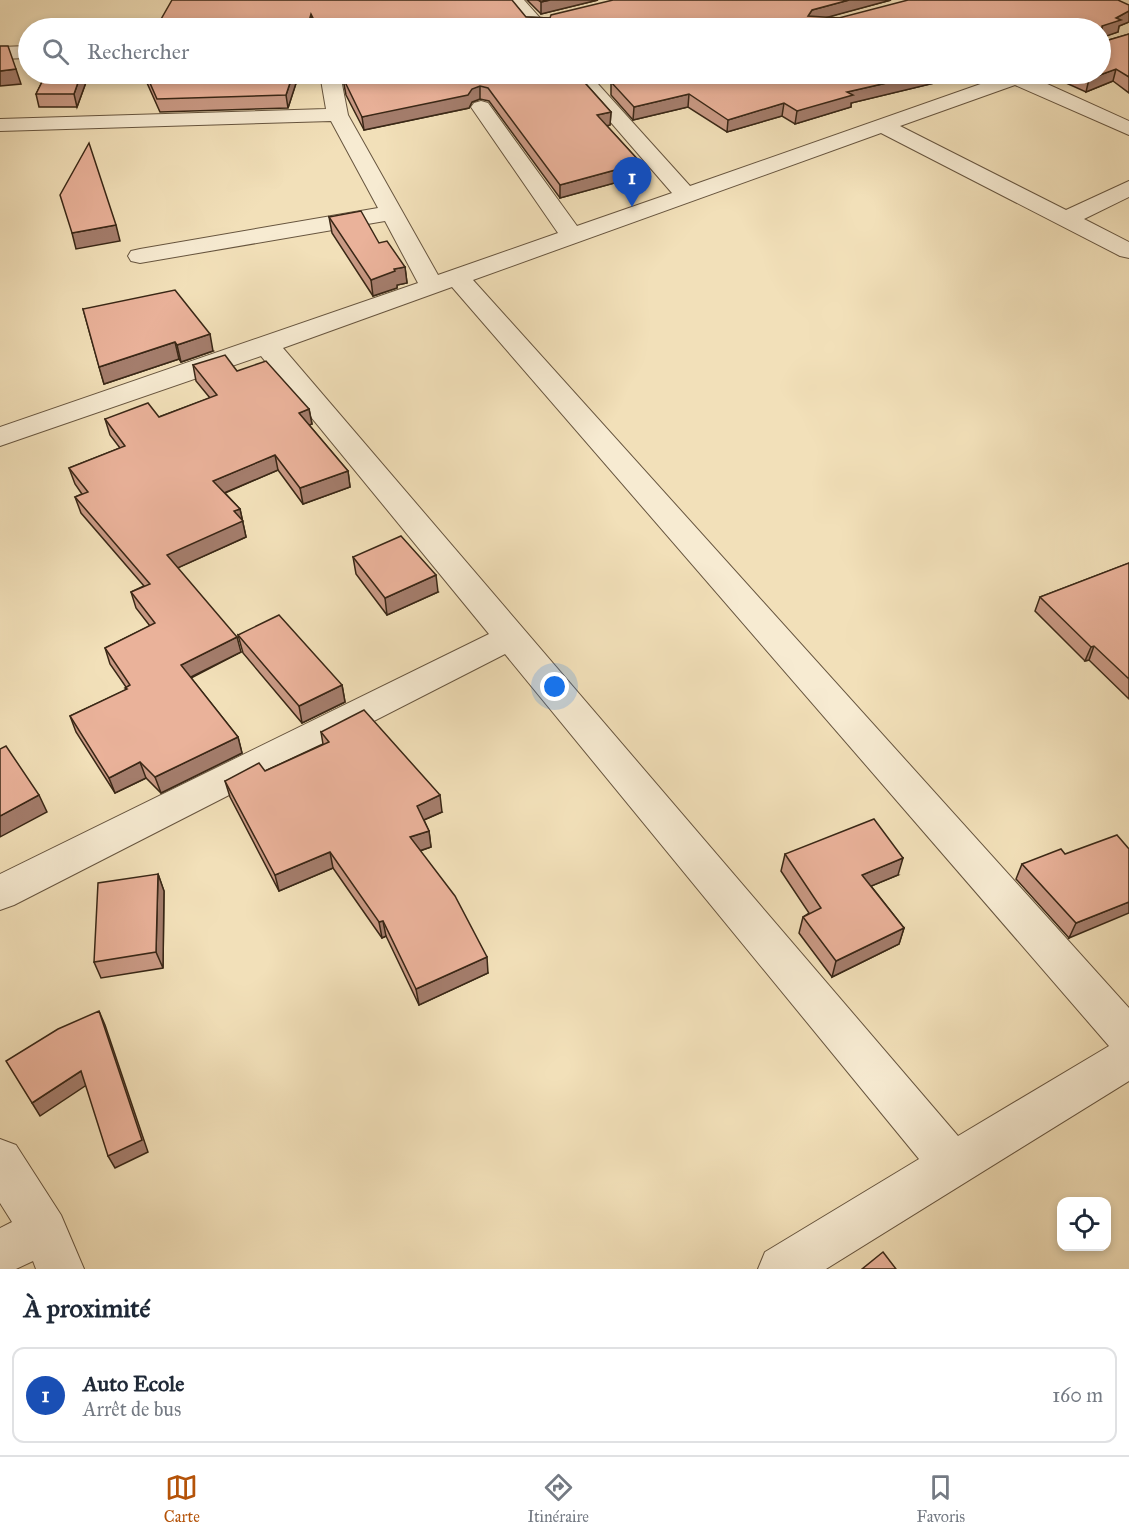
<!DOCTYPE html>
<html lang="fr">
<head>
<meta charset="utf-8">
<style>
	:root { --surface:#fff; --page:#f6f6f7; --text:#1f2937; --muted:#747a83; --line:#e0e1e3; --accent:#b45309 }
	body { margin:0; font-family:"IM FELL Great Primer",serif; background:var(--page); color:var(--text) }
	.controls { position:absolute; right:18px; bottom:18px; display:grid; overflow:hidden; border-radius:12px; box-shadow:0 3px 9px #0003 }
	.controls button { width:54px; height:54px; display:grid; place-items:center; padding:0; border:0; border-bottom:2px solid var(--line); background:var(--surface); color:var(--text); font:30px sans-serif }
	.you { position:absolute; left:555px; top:687px; width:21px; height:21px; margin:-15px; border:4px solid #fff; border-radius:50%; background:#1a73e8; box-shadow:0 0 0 9px #1a73e833 }
	.badge { display:grid; place-items:center; width:39px; height:39px; border-radius:50%; background:var(--accent); color:#fff; font-size:20px; font-weight:700 }
	.pin { position:absolute; translate:-50% -50px; filter:drop-shadow(0 2px 3px #0008) }
	.pin::after { content:''; position:absolute; top:32px; width:21px; height:18px; background:inherit; clip-path:polygon(0 0,100% 0,50% 100%) }
	.list { margin:0; padding:0; list-style:none }
	h2 { display:flex; justify-content:space-between; align-items:center; height:78px; margin:0; padding:0 24px; font-size:26px }
	h2 small { font-size:20px; font-weight:400; color:var(--muted) }
	.list li { display:grid; grid-template-columns:39px 1fr auto; gap:18px; align-items:center; box-sizing:border-box; height:96px; margin:0 12px 12px; padding:0 12px; border:2px solid var(--line); border-radius:12px }
	.list b { display:block; font-size:22px; white-space:nowrap }
	.list p { margin:0; font-size:20px; white-space:nowrap; color:var(--muted) }
	.list em { font-size:20px; font-style:normal; color:var(--muted) }
	.icon { flex:none; width:33px; height:33px; fill:none; stroke:currentColor; stroke-width:2; stroke-linecap:round; stroke-linejoin:round }
	.map { position:relative; flex:none; width:1129px; height:1269px; overflow:hidden }
	.search { position:absolute; background:var(--surface); box-shadow:0 3px 9px #0003; left:18px; right:18px; top:18px; height:66px; display:flex; align-items:center; gap:15px; box-sizing:border-box; padding:0 21px; border-radius:33px; color:var(--muted); font-size:22px }
	.sheet { height:186px; background:var(--surface) }
	nav { display:flex; justify-content:space-around; align-items:center; box-sizing:border-box; height:84px; border-top:2px solid var(--line); background:var(--surface); font-size:16px; color:var(--muted) }
	nav a { display:grid; justify-items:center; gap:3px }
	nav .on { color:var(--accent) }
	.map>svg:first-child { display:block }
	.lines { fill:none; stroke-linecap:round; stroke-linejoin:round }
	.minor-casing { stroke:#67553f; stroke-width:2 }
	.minor { fill:#f7ebd2; fill-rule:evenodd }
	.wall { fill:#c99984; stroke:#392716; stroke-width:1.5 }
	.shaded-wall { fill:#a47d6c; stroke:#392716; stroke-width:1.5 }
	.building { fill:#eab29a; stroke:#392716; stroke-width:1.5 }
</style>
</head>
<body>
<div class="map">
<svg width="1129" height="1269" viewBox="0 0 1129 1269">
	<rect width="100%" height="100%" fill="#f2e0b9"/>
	<filter id="stains"><feTurbulence type="fractalNoise" baseFrequency=".00333" numOctaves="4"/><feColorMatrix values="0 0 0 0 .2 0 0 0 0 .09 0 0 0 0 .02 0 0 0 .5 -.17"/></filter>
	<radialGradient id="worn" r=".72"><stop offset=".6" stop-color="#630" stop-opacity="0"/><stop offset="1" stop-color="#630" stop-opacity=".3"/></radialGradient>
	<g class="lines">
		<g class="minor-casing">
			<g id="minor">
				<polygon points="505,0 524,0 549,28 530,28"/>
				<polygon points="28,46 28,58 0,59 0,47"/>
				<path d="M320,74H340L348,115L438,275L558,233L471,107L474,103L481,101L488,103L577,226L672,193L569,74H589L690,186L1009,74H1037L1034,78L1129,121V135L1015,85L900,126L1066,210L1129,181V197L1084,219L1129,242V258L1120,256L881,133L473,280L1129,1008V1081L826,1269H758L765,1252L919,1159L505,654L14,905L0,910V874L489,634L261,356L0,446V427L418,283L385,221L140,263L131,261L128,256L131,251L140,249L378,208L331,121L0,131V119L326,109ZM452,287L1109,1046L958,1136L283,348Z"/>
				<polygon points="0,1139 16,1145 61,1215 84,1269 36,1269 33,1261 16,1269 0,1269 0,1228 12,1222 0,1203"/>
			</g>
		</g>
		<use href="#minor" class="minor"/>
	</g>
	<g class="wall">
		<polygon points="172,0 526,17 550,18 891,0 827,17 839,18 1129,5 1129,22 1119,26 1118,32 1102,37 1102,42 1129,34 1129,93 1113,81 1086,92 1046,74 1101,74 1101,28 314,28 313,26"/>
		<polygon points="527,0 598,0 541,14"/>
		<polygon points="46,74 89,74 77,107 39,107 36,94"/>
		<polygon points="143,74 299,74 288,108 160,112"/>
		<polygon points="342,74 577,74 611,112 610,125 607,126 641,163 640,176 560,198 489,101 480,99 472,102 469,108 364,130 346,95"/>
		<polygon points="591,74 628,74 599,81"/>
		<polygon points="944,74 943,81 851,103 851,107 795,124 782,116 727,132 688,107 633,120 611,95 611,82"/>
		<polygon points="329,217 379,243 405,267 407,283 397,285 397,288 373,296 332,233"/>
		<polygon points="83,309 213,351 181,362 179,359 104,384"/>
		<polygon points="193,365 237,371 309,409 312,424 309,425 348,471 350,487 303,504 278,470 225,493 240,509 246,537 177,568 241,652 191,678 238,737 242,753 161,793 146,778 115,793 76,732 70,716 126,690 126,687 110,664 105,648 150,626 136,608 131,592 144,586 81,513 75,497 82,494 75,484 69,468 120,448 110,435 105,419 159,417 210,398 196,381"/>
		<polygon points="353,557 438,592 387,615 356,574"/>
		<polygon points="1129,563 1129,699 1089,660 1085,661 1035,611 1040,597"/>
		<polygon points="238,635 342,685 345,702 302,723 243,653"/>
		<polygon points="321,732 442,812 424,820 429,831 431,847 420,851 488,973 419,1005 386,936 382,938 333,868 279,891 230,797 225,781 265,771 323,744"/>
		<polygon points="1129,849 1069,938 1016,879 1022,864 1065,854"/>
		<polygon points="785,854 898,875 871,886 904,928 899,944 832,977 799,933 803,917 809,913 781,871"/>
		<polygon points="158,874 164,891 163,968 101,978 94,962"/>
	</g>
	<g class="shaded-wall">
		<polygon points="550,0 598,0 541,14 541,2"/>
		<polygon points="849,0 891,0 810,22 808,16 812,10"/>
		<polygon points="1129,11 1129,22 1119,26 1118,32 1101,38 1102,26"/>
		<polygon points="311,14 313,26 312,28 307,28"/>
		<polygon points="16,69 21,84 0,86 0,71"/>
		<polygon points="1116,69 1113,81 1086,92 1089,79"/>
		<polygon points="81,74 89,74 77,107 74,94"/>
		<polygon points="293,74 299,74 288,108 286,95"/>
		<polygon points="599,74 628,74 599,81"/>
		<polygon points="926,74 948,74 944,74 943,81 851,103 851,107 795,124 797,111 847,92"/>
		<polygon points="480,86 480,99 472,102 469,108 364,130 362,117"/>
		<polygon points="689,94 688,107 633,120 634,107"/>
		<polygon points="784,103 782,116 727,132 728,120"/>
		<polygon points="611,112 610,125 597,128 597,115"/>
		<polygon points="641,163 640,176 560,198 560,185"/>
		<polygon points="116,225 120,241 76,249 72,233"/>
		<polygon points="405,267 407,283 397,285 397,288 373,296 371,280 394,269"/>
		<polygon points="210,334 213,351 181,362 177,345"/>
		<polygon points="175,342 179,359 104,384 99,367"/>
		<polygon points="309,409 312,424 301,428 299,413"/>
		<polygon points="275,455 278,470 217,496 213,481"/>
		<polygon points="348,471 350,487 303,504 300,488"/>
		<polygon points="240,509 246,537 171,571 167,555 234,511"/>
		<polygon points="436,575 438,592 387,615 385,598"/>
		<polygon points="237,637 241,652 185,680 181,665"/>
		<polygon points="1094,646 1089,660 1085,661 1091,647"/>
		<polygon points="342,685 345,702 302,723 299,706"/>
		<polygon points="238,737 242,753 161,793 155,777"/>
		<polygon points="140,762 146,778 115,793 109,778"/>
		<polygon points="39,795 47,812 0,837 0,816"/>
		<polygon points="440,795 442,812 419,822 417,806"/>
		<polygon points="429,831 431,847 413,853 410,837"/>
		<polygon points="330,852 333,868 279,891 275,875"/>
		<polygon points="903,858 898,875 857,892 862,875"/>
		<polygon points="158,874 164,891 163,968 156,952"/>
		<polygon points="1129,902 1129,913 1069,938 1076,923"/>
		<polygon points="383,921 386,936 382,938 379,922"/>
		<polygon points="904,928 899,944 832,977 836,961"/>
		<polygon points="487,957 488,973 419,1005 416,989"/>
		<polygon points="99,1011 105,1025 148,1152 115,1168 108,1156"/>
		<polygon points="81,1071 88,1084 40,1116 32,1103"/>
	</g>
	<g class="building">
		<polygon points="172,0 512,0 526,17 550,18 551,15 613,0 849,0 812,10 808,16 839,18 908,0 1118,0 1129,5 1129,11 1116,18 1121,20 1102,26 1102,42 1129,34 1129,77 1116,69 1089,79 1076,74 1101,74 1101,28 318,28 311,14 307,28 156,28"/>
		<polygon points="538,0 550,0 541,2"/>
		<polygon points="0,46 8,46 16,69 0,71"/>
		<polygon points="46,74 81,74 74,94 36,94"/>
		<polygon points="146,74 293,74 286,95 157,99"/>
		<polygon points="343,74 577,74 611,112 597,115 641,163 560,185 488,88 480,86 472,89 468,95 362,117 345,82"/>
		<polygon points="643,74 926,74 847,92 853,95 797,111 784,103 728,120 689,94 634,107 611,82"/>
		<polygon points="89,143 116,225 72,233 60,195"/>
		<polygon points="361,211 379,243 387,241 405,267 394,269 395,271 371,280 329,217"/>
		<polygon points="175,290 210,334 177,345 175,342 99,367 83,309"/>
		<polygon points="225,355 237,371 266,361 309,409 299,413 348,471 300,488 275,455 213,481 240,509 234,511 243,521 167,555 237,637 181,665 238,737 155,777 140,762 109,778 70,716 127,689 125,688 130,685 105,648 155,623 131,592 150,584 75,497 88,492 69,468 125,446 105,419 148,403 159,417 217,395 193,365"/>
		<polygon points="401,536 436,575 385,598 353,557"/>
		<polygon points="1129,563 1129,679 1094,646 1091,647 1040,597"/>
		<polygon points="279,615 342,685 299,706 238,635"/>
		<polygon points="364,710 440,795 417,806 429,831 410,837 455,896 487,957 416,989 383,921 379,922 330,852 275,875 225,781 259,763 265,771 329,742 321,732"/>
		<polygon points="6,746 39,795 0,816 0,749"/>
		<polygon points="874,819 903,858 862,875 904,928 836,961 803,917 821,908 785,854"/>
		<polygon points="1117,835 1129,849 1129,902 1076,923 1022,864 1061,849 1065,854"/>
		<polygon points="158,874 156,952 94,962 98,883"/>
		<polygon points="99,1011 142,1140 108,1156 81,1071 32,1103 6,1061 58,1029"/>
		<polygon points="883,1252 896,1269 862,1269"/>
	</g>
	<rect width="100%" height="100%" filter="url(#stains)"/>
	<rect width="100%" height="100%" fill="url(#worn)"/>
</svg>
<div class="controls">
<button><svg class="icon" aria-label="locate" viewBox="0 0 24 24"><circle cx="12" cy="12" r="6"/><path d="M12 2v4M12 18v4M2 12h4M18 12h4"/></svg></button>
</div>
<div class="you"></div>
<div class="pin badge" style="left:632px;top:207px;background:#1a4fb4">1</div>
<div class="search"><svg class="icon" aria-label="search" viewBox="0 0 24 24"><circle cx="10" cy="10" r="6"/><path d="M15 15l6 6"/></svg>Rechercher</div>
</div>
<section class="sheet">
<h2>À proximité<small></small></h2>
<ul class="list">
<li><span class="badge" style="background:#1a4fb4">1</span><div><b>Auto Ecole</b><p>Arrêt de bus</p></div><em>160 m</em></li>
</ul>
</section>
<nav>
<a class="on"><svg class="icon" aria-label="map" viewBox="0 0 24 24"><path d="M3 6l6-2 6 2 6-2v14l-6 2-6-2-6 2zM9 4v14M15 6v14"/></svg>Carte</a>
<a><svg class="icon" aria-label="directions" viewBox="0 0 24 24"><path d="M12 3l9 9-9 9-9-9zM9 14v-3h6M13 9l2 2-2 2"/></svg>Itinéraire</a>
<a><svg class="icon" aria-label="saved" viewBox="0 0 24 24"><path d="M7 4h10v16l-5-4-5 4z"/></svg>Favoris</a>
</nav>
</body>
</html>
